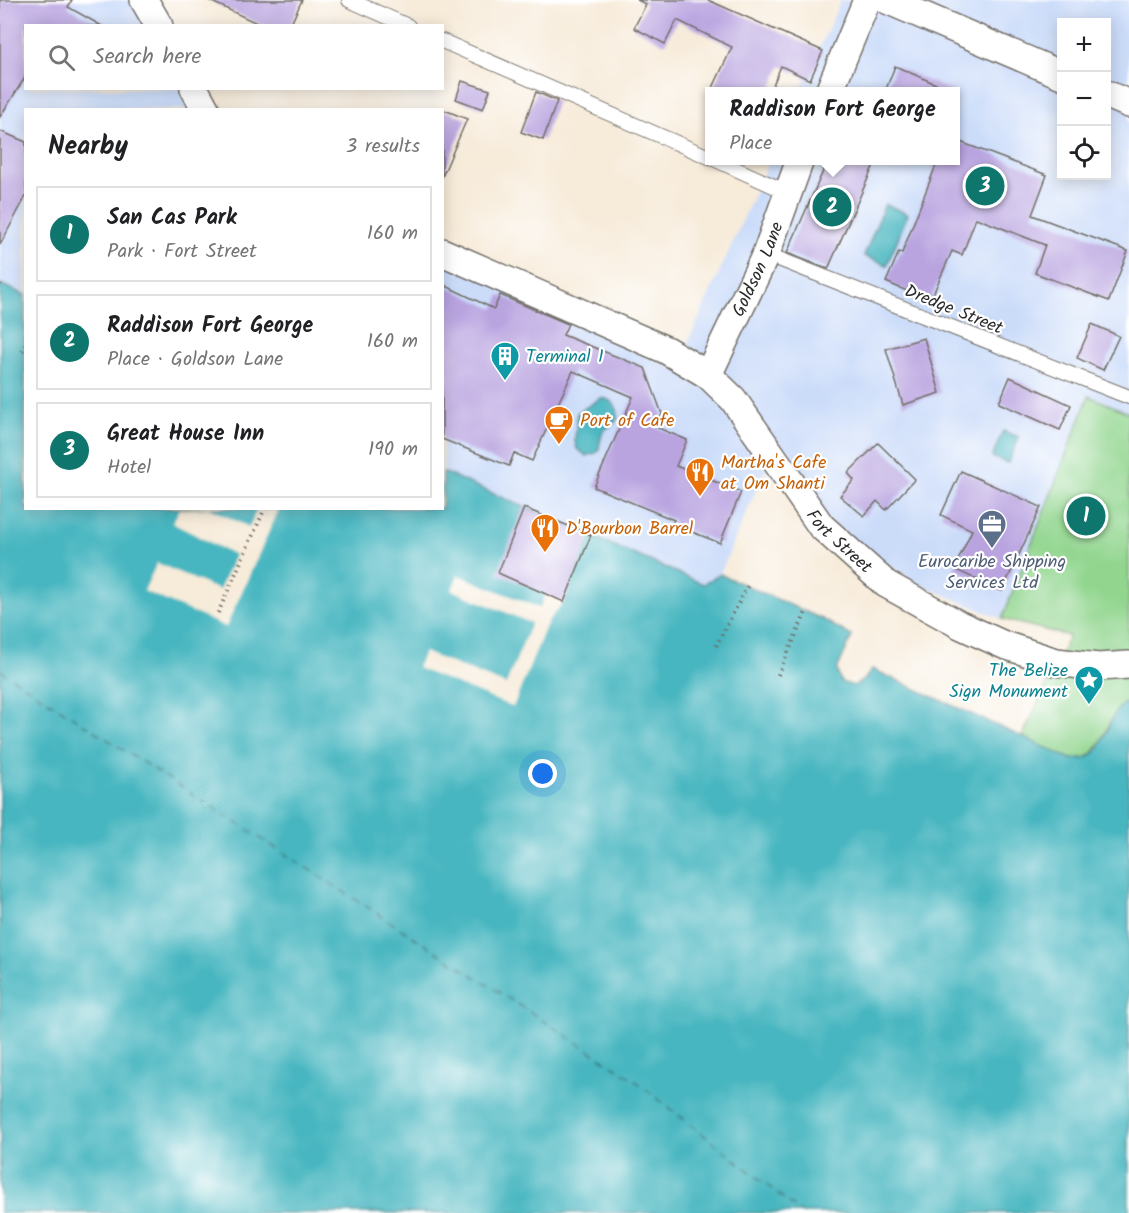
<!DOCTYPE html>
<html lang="en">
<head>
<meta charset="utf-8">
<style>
	:root { --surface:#fff; --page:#f6f6f6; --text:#202124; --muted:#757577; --line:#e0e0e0; --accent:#0f766e }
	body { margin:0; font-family:Kalam,sans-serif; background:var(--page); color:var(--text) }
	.controls { position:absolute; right:18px; top:18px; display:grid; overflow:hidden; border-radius:0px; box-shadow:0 3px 15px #0003 }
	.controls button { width:54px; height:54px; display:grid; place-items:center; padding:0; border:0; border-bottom:2px solid var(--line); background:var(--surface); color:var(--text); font:30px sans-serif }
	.you { position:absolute; left:543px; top:774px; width:21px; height:21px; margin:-15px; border:4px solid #fff; border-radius:50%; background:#1a73e8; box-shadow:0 0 0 9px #1a73e833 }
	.badge { display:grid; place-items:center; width:39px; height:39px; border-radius:50%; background:var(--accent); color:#fff; font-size:20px; font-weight:700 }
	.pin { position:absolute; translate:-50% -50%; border:3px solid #fff; box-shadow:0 2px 6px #0006 }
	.popup { position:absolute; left:705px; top:87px; width:255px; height:78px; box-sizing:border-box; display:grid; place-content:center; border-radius:0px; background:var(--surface); filter:drop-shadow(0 2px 4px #0005); font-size:20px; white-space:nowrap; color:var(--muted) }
	.popup b { font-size:22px; color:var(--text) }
	.popup::after { content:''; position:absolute; left:50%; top:100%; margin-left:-12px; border:12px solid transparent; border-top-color:var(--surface) }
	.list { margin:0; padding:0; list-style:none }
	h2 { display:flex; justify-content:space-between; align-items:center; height:78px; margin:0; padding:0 24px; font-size:26px }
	h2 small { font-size:20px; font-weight:400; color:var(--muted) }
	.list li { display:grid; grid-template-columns:39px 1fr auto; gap:18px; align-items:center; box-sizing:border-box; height:96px; margin:0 12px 12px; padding:0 12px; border:2px solid var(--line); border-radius:0px }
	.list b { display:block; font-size:22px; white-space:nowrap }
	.list p { margin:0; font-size:20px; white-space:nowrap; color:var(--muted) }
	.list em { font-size:20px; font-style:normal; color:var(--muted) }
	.icon { flex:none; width:33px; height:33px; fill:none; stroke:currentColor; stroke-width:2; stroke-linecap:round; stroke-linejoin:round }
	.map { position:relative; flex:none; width:1129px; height:1213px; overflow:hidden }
	.search { position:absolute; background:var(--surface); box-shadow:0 3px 15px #0003; left:24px; top:24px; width:420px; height:66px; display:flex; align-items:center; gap:15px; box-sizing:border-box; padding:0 21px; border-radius:0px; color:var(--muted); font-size:22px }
	.panel { position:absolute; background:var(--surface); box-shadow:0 3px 15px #0003; left:24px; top:108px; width:420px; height:402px; border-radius:0px }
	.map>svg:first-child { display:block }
	.built { fill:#cbdcf9; fill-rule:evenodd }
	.green { fill:#91d58e; stroke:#5e805c; stroke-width:1.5 }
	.water { fill:#47b6c0; stroke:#397076; stroke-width:1.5 }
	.pier { fill:#f7ebd9 }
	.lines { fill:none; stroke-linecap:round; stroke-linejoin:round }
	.ferry { stroke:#366367; stroke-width:1.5; stroke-dasharray:8 6; stroke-linecap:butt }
	.building { fill:#b9a4e0 }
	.service-casing { stroke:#726e68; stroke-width:16 }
	.minor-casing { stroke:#726e68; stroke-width:30 }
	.path { stroke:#726e68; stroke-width:4; stroke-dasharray:1.5 4.5; stroke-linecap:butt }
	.service { stroke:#fff; stroke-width:14 }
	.minor { stroke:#fff; stroke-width:27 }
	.labels { text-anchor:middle; stroke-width:4.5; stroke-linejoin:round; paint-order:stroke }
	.street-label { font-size:18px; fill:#2b2b2b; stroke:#fff }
	.culture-label { font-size:18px; fill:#0d838f; stroke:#fff; text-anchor:start }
	.food-label { font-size:18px; fill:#c56008; stroke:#fff; text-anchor:start }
	.service-label { font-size:18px; fill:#4e5e75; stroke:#fff }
</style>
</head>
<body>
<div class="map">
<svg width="1129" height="1213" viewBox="0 0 1129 1213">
	<rect width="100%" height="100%" fill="#fff"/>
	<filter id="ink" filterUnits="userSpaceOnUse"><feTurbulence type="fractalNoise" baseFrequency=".0167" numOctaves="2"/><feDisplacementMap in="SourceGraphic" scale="12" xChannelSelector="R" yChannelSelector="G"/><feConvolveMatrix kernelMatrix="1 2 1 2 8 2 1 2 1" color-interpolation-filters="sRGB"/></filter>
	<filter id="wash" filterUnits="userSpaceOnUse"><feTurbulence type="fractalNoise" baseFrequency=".008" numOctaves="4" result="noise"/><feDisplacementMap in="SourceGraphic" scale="24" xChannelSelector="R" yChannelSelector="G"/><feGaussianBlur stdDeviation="1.35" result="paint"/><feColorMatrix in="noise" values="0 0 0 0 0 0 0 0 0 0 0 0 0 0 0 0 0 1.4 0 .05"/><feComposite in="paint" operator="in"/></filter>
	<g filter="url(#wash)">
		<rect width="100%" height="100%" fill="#f7ebd9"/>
		<g class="built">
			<polygon points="0,0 153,0 167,25 26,26 26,88 202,89 213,109 26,110 25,295 0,284"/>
			<path d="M841,0H1129V413L1089,397L1002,619L916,583L855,543L765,470L720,574L704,584L443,472V259L676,369L769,161L955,160V92L800,91ZM1062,22H1106V176H1062Z"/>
		</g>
		<path class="green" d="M1089,396L1129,413V701C1103,711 1105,769 1069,758C1053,753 1037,744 1022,737L1069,636L1002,619Z"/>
		<g class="water">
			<polygon points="885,204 908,214 887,265 864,256"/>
			<path d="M0,284L25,295L26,508H442L443,472L703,584L720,574L822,619L852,636L837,670L841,682L854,686L865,679L872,669L1071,759C1075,759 1082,759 1086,758C1110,748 1105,711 1129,701V1213H0Z"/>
			<path d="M601,398C612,399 624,411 614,423C611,427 605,427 603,432C600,438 600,446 598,452L587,456L577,449L575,441L577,413Z"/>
			<polygon points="1003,431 1019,437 1008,463 992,457"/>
		</g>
		<g class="pier">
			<polygon points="209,508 249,527 257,509 279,509 226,627 144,591 157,563 219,590 235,555 172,523 180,509"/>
			<polygon points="524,508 591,535 564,602 548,621 513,707 417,668 424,652 506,685 531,623 452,590 458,575 540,608 546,593 498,573"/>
		</g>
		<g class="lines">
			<polyline class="ferry" points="0,670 632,1078 802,1213"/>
		</g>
		<g id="blocks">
			<g class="building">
				<polygon points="0,0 72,0 68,7 102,26 26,26 26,76 0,117"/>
				<polygon points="208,0 302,0 290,26 263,26"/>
				<polygon points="637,0 708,0 823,51 810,80 781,66 770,92 711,92 732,47 677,20 665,44 634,28 646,4"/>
				<polygon points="895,66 954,92 885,92"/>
				<polygon points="462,81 490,90 483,109 456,99"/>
				<polygon points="536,92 557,101 543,140 521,132"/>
				<polygon points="442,109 467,119 442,177"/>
				<polygon points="0,131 26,142 26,196 0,245"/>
				<polygon points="955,140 1047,175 1032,215 1128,251 1109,301 1035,273 1045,245 976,218 962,255 952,251 930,301 886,282 899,252 902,253 938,160 955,160"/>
				<polygon points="828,160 876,160 828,269 787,253"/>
				<polygon points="442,284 494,309 500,295 568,324 563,335 645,368 662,414 656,427 687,440 676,466 741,492 720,543 672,524 674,520 594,487 633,397 573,371 532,461 514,453 509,466 442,439"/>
				<polygon points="1092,324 1119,336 1103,370 1077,358"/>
				<polygon points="924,338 940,393 903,405 886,349"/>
				<polygon points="1010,377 1071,405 1060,430 999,403"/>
				<polygon points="878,443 915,479 886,510 877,501 864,516 840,496 854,480 848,473"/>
				<polygon points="961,471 1041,507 1002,591 954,569 972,530 941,515"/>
				<polygon points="524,508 591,535 564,602 498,573"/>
			</g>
		</g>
	</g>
	<g filter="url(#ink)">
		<use href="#blocks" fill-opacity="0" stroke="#726e68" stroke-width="1.5"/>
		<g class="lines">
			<g class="service-casing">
				<g id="service">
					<polyline points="349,0 408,26"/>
					<polyline points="442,41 709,157"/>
					<polyline points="716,160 787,192"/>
					<polyline points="766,254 1129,397"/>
				</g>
			</g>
			<g class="minor-casing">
				<g id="minor">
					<polyline points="144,0 159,26"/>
					<polyline points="887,0 1062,75"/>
					<polyline points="194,88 206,110"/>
					<polyline points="829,92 867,0"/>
					<polyline points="1106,94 1129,104"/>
					<path id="s1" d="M442,252L666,350L708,375L733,399L821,526L886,584L960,625L1004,645L1056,662L1098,667L1129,665"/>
					<path id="s2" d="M708,375L766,254L800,160"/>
				</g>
			</g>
			<g class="path">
				<polyline points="0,285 0,284"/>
				<polyline points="22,351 26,344"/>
				<polyline points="218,613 265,508"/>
				<polyline points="716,646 748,585"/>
				<polyline points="778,675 806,612"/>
			</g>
			<use href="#service" class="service"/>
			<use href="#minor" class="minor"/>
		</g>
	</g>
	<defs>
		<g id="building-pin" transform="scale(1.5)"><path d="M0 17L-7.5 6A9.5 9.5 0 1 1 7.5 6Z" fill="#0f9aa8" stroke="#fff"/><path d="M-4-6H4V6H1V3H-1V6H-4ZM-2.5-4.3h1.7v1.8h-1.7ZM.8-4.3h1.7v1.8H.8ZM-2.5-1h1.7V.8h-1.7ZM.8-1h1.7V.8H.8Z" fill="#fff"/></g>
		<g id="cafe-pin" transform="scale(1.5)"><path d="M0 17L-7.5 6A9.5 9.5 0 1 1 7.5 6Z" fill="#e8710a" stroke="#fff"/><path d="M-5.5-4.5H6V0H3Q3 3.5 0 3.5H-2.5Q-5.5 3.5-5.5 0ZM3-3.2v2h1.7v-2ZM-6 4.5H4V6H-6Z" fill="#fff"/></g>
		<g id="restaurant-pin" transform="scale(1.5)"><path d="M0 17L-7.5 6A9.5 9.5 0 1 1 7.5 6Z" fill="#e8710a" stroke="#fff"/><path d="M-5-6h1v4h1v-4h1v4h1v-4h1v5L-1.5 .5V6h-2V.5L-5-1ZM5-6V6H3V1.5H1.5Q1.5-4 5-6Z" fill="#fff"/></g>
		<g id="office-pin" transform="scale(1.5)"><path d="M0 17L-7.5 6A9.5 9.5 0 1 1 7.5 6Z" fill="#5c6f8a" stroke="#fff"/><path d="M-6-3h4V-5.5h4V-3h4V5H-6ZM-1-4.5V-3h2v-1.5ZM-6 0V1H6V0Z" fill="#fff"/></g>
		<g id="sight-pin" transform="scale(1.5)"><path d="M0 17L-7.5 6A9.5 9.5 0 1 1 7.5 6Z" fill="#0f9aa8" stroke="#fff"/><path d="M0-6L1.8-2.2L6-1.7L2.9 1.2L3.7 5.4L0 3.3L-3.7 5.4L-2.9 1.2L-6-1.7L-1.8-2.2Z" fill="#fff"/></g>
	</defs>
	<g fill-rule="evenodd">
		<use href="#building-pin" x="505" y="356"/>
		<use href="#cafe-pin" x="559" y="420"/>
		<use href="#restaurant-pin" x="700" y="472"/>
		<use href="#office-pin" x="992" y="524"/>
		<use href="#restaurant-pin" x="545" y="528"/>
		<use href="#sight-pin" x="1089" y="680"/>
	</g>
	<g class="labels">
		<g class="street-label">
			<text dy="6" stroke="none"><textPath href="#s2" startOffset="117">Goldson Lane</textPath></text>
			<text transform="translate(954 309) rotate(22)" y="6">Dredge Street</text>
			<text dy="6" stroke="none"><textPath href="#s1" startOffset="506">Fort Street</textPath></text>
		</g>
		<g class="culture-label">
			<text x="526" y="362">Terminal 1</text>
			<text x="1068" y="676" text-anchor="end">The Belize<tspan x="1068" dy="21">Sign Monument</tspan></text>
		</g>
		<g class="food-label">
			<text x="580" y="426">Port of Cafe</text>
			<text x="721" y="468">Martha's Cafe<tspan x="721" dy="21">at Om Shanti</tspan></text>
			<text x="566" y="534">D'Bourbon Barrel</text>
		</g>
		<g class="service-label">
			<text x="992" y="567">Eurocaribe Shipping<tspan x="992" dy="21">Services Ltd</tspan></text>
		</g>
	</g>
</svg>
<div class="controls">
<button>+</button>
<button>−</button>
<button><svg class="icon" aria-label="locate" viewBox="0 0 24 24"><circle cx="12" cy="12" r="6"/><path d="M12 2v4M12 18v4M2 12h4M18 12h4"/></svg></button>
</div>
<div class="you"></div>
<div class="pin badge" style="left:1086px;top:516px">1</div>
<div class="pin badge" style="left:832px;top:207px">2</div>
<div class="popup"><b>Raddison Fort George</b>Place</div>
<div class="pin badge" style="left:985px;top:186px">3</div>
<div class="search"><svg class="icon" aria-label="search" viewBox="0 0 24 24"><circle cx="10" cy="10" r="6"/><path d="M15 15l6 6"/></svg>Search here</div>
<section class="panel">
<h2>Nearby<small>3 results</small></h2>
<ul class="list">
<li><span class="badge">1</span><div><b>San Cas Park</b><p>Park · Fort Street</p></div><em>160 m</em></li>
<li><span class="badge">2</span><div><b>Raddison Fort George</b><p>Place · Goldson Lane</p></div><em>160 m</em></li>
<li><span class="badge">3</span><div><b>Great House Inn</b><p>Hotel</p></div><em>190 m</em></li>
</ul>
</section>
</div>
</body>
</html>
